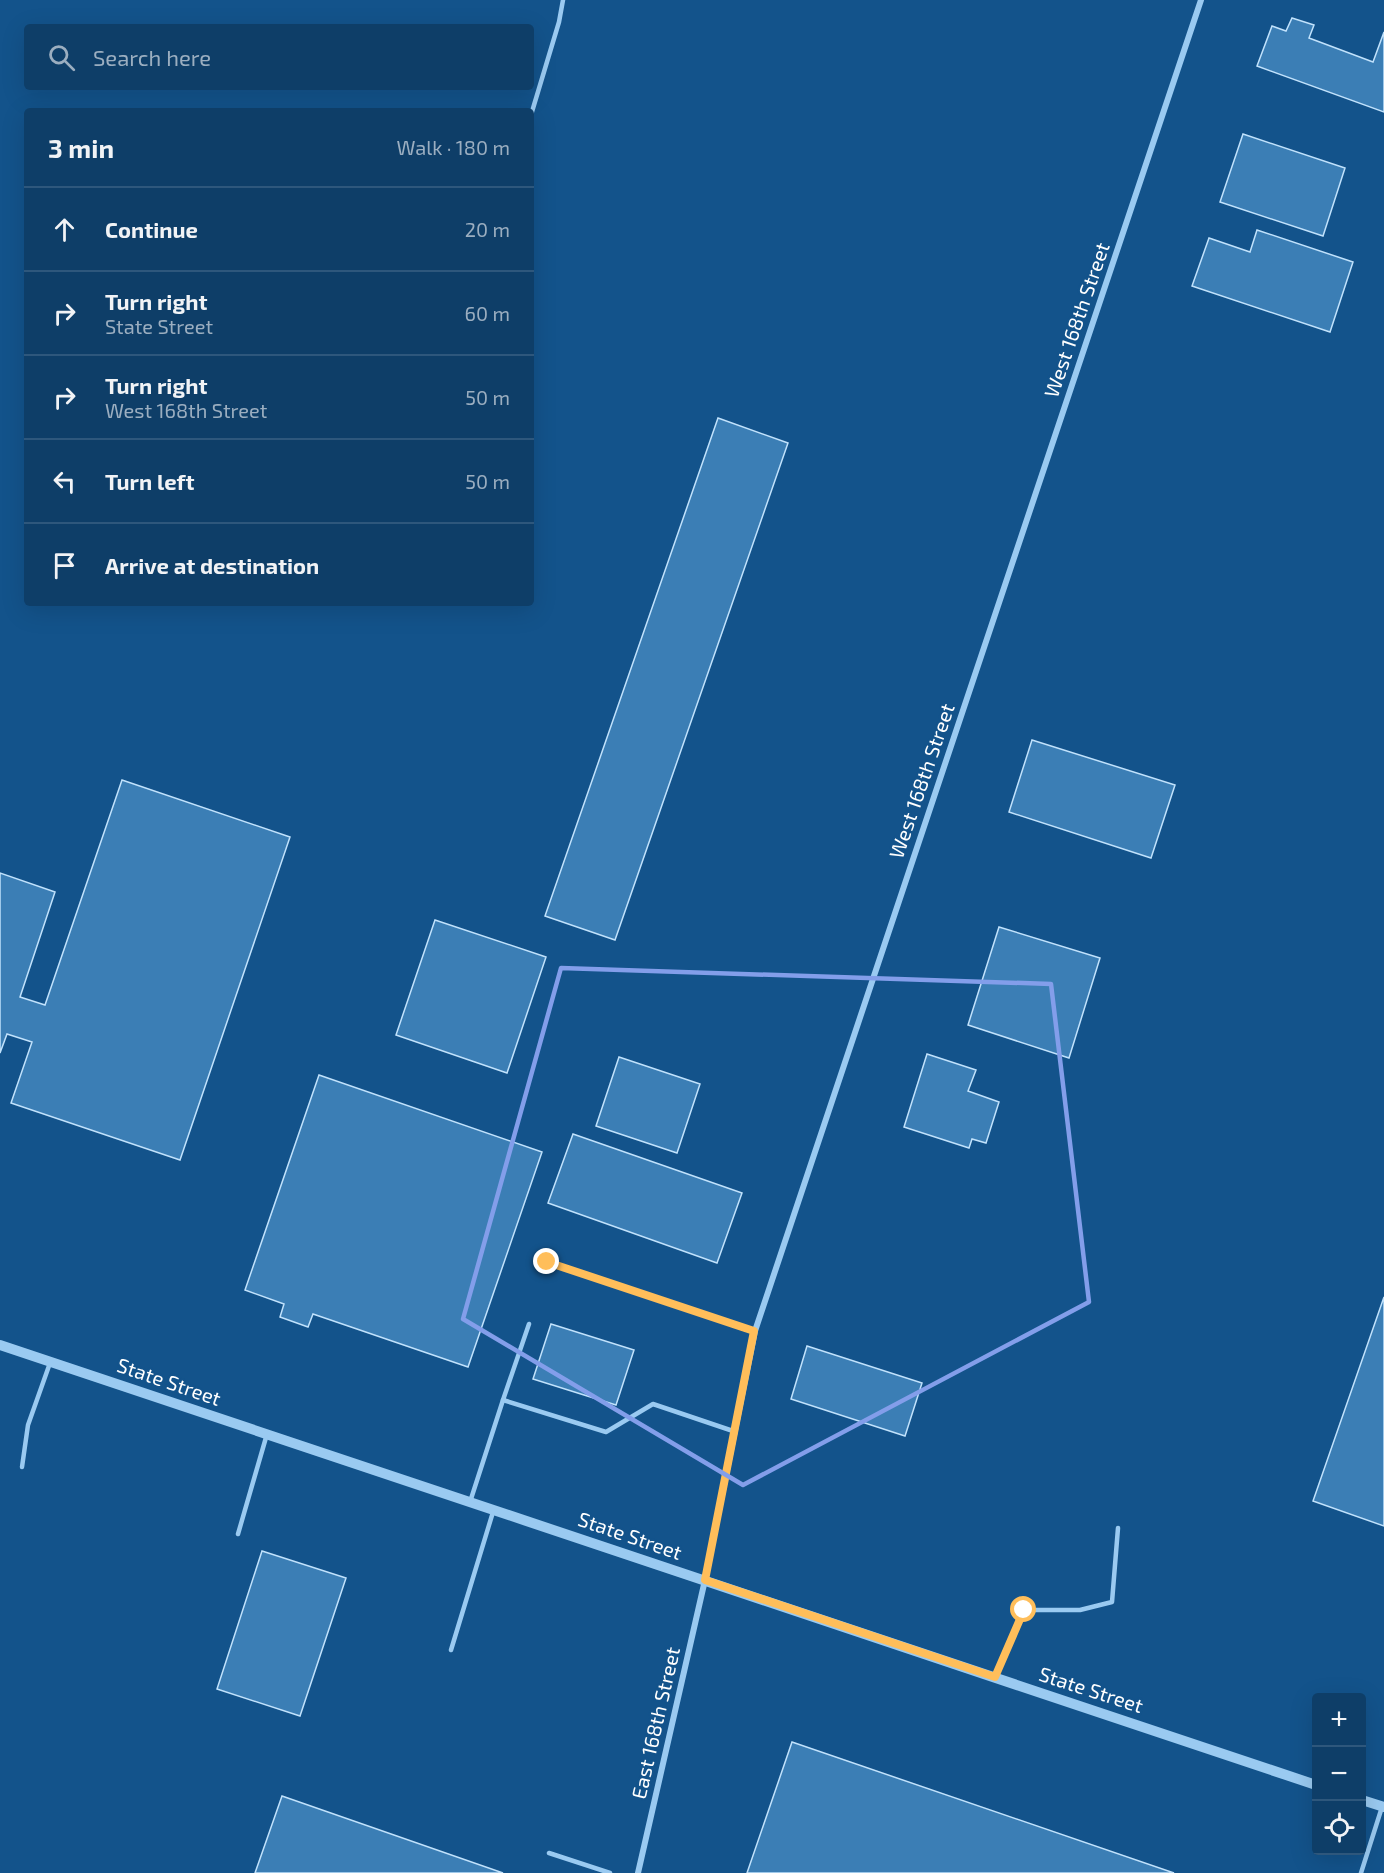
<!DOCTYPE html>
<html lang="en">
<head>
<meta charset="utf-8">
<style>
	:root { --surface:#0e3e68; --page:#1c4971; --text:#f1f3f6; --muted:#9baec0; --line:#2e577c }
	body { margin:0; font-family:"Exo 2",sans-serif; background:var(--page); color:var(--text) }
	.controls { position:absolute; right:18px; bottom:18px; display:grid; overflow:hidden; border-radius:6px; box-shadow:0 6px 24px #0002 }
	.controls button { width:54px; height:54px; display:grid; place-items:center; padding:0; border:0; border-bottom:2px solid var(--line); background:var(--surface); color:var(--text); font:30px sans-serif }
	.stop { position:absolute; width:18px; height:18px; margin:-14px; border:4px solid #ffbe5a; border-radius:50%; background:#fff }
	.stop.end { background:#ffbe5a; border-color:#fff; box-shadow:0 2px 6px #0008 }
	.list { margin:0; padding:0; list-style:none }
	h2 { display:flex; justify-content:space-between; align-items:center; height:78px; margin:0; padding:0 24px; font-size:26px }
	h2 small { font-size:20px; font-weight:400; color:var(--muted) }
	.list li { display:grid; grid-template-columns:39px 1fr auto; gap:18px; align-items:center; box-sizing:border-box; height:84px; padding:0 24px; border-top:2px solid var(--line) }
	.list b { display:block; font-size:22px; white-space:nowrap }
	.list p { margin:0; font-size:20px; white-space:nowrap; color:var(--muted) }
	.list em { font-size:20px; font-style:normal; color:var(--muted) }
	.icon { flex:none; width:33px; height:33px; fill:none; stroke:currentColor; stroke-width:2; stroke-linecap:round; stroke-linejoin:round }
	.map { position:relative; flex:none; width:1384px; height:1873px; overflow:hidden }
	.search { position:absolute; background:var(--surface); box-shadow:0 6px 24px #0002; left:24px; top:24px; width:510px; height:66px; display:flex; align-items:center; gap:15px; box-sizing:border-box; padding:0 21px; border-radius:6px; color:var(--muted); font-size:22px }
	.panel { position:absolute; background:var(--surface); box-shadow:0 6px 24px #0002; left:24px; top:108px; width:510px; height:498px; border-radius:6px }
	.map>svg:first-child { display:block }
	.building { fill:#3b7eb5; stroke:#c1e2fc; stroke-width:1.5 }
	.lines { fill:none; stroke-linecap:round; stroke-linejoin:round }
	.service { stroke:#9acaf1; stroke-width:4.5 }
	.minor { stroke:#9acaf1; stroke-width:6 }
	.tertiary { stroke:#9acaf1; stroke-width:10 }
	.route { stroke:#ffbe5a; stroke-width:8 }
	.marked { fill:none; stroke:#839eea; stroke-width:4.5; stroke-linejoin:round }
	.labels { text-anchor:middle; stroke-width:4.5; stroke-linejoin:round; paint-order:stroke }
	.street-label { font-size:20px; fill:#fff; stroke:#13538b }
</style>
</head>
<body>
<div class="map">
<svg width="1384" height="1873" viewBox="0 0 1384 1873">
	<rect width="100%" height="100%" fill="#13538b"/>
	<g class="building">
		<polygon points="1292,18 1314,25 1309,38 1373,62 1384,32 1384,112 1257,66 1272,26 1286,31"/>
		<polygon points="1243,134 1345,168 1323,236 1220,202"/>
		<polygon points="1257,230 1353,262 1330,332 1192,286 1209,238 1250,252"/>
		<polygon points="718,418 788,443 615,940 545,916"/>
		<polygon points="1032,740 1175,785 1151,858 1009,812"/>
		<polygon points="122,780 290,837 180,1160 11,1103 32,1042 7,1034 0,1053 0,873 55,892 20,997 45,1005"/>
		<polygon points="435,920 546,957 507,1073 396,1035"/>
		<polygon points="999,927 1100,958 1069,1058 968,1025"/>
		<polygon points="927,1054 976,1070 968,1091 999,1102 986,1143 972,1139 969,1148 904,1127"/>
		<polygon points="619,1057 700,1084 677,1153 596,1126"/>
		<polygon points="319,1075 542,1152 468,1367 313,1314 308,1327 280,1317 284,1304 245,1290"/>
		<polygon points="573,1134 742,1193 717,1263 548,1203"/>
		<polygon points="1384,1297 1384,1526 1313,1501"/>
		<polygon points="551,1324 634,1350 616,1405 533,1379"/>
		<polygon points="807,1346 922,1383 905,1436 791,1399"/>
		<polygon points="262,1551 346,1578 300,1716 217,1689"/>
		<polygon points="792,1742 1174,1873 747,1873"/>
		<polygon points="282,1796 503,1873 255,1873"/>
	</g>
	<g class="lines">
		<g class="service">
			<polyline points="531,115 559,22 563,0"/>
			<polyline points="547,1262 755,1331"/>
			<polyline points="529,1324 503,1400 606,1432 653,1404 733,1431"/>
			<polyline points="22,1467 28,1425 50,1363"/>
			<polyline points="470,1502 503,1400"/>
			<polyline points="238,1534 267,1434"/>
			<polyline points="451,1650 493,1512"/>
			<polyline points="995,1677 1024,1610 1080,1610 1112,1602 1118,1528"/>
			<polyline points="549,1853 610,1873"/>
			<polyline points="1361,1873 1382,1807"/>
		</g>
		<polyline class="minor" points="638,1873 705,1580 755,1331 1201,0"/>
		<g class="tertiary">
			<polyline points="0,1345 1316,1785"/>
			<polyline points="1362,1800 1384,1807"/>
		</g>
	</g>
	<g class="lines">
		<polyline class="route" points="547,1262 754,1331 705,1580 995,1677 1024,1610"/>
	</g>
	<path class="marked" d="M561,968L1051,984L1089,1302L743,1485L463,1319Z"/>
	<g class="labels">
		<g class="street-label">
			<text transform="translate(1077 320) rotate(-71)" y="7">West 168th Street</text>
			<text transform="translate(922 781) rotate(-71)" y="7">West 168th Street</text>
			<text transform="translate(169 1382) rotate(19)" y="7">State Street</text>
			<text transform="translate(630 1536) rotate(19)" y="7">State Street</text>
			<text transform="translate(1091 1690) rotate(18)" y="7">State Street</text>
			<text transform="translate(656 1723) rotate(-77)" y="7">East 168th Street</text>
		</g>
	</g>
</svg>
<div class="controls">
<button>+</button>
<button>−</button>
<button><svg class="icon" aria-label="locate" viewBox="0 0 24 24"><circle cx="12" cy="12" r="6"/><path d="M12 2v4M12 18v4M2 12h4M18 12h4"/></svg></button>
</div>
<div class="stop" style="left:1024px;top:1610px"></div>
<div class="stop end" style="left:547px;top:1262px"></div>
<div class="search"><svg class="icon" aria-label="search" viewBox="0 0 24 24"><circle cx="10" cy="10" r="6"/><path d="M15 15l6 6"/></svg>Search here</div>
<section class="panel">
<h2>3 min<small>Walk · 180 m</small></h2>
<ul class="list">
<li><svg class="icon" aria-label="ahead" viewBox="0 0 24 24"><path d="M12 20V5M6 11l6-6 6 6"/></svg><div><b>Continue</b></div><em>20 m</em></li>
<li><svg class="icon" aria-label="right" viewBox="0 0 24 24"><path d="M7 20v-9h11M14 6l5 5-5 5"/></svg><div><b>Turn right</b><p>State Street</p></div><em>60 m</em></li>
<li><svg class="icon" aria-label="right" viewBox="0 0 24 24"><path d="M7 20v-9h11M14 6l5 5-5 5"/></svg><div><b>Turn right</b><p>West 168th Street</p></div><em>50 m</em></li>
<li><svg class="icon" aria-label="left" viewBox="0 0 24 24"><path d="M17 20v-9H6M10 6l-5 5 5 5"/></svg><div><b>Turn left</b></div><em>50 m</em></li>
<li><svg class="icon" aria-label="arrive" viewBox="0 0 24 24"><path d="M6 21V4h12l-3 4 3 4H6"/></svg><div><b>Arrive at destination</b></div></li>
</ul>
</section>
</div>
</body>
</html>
